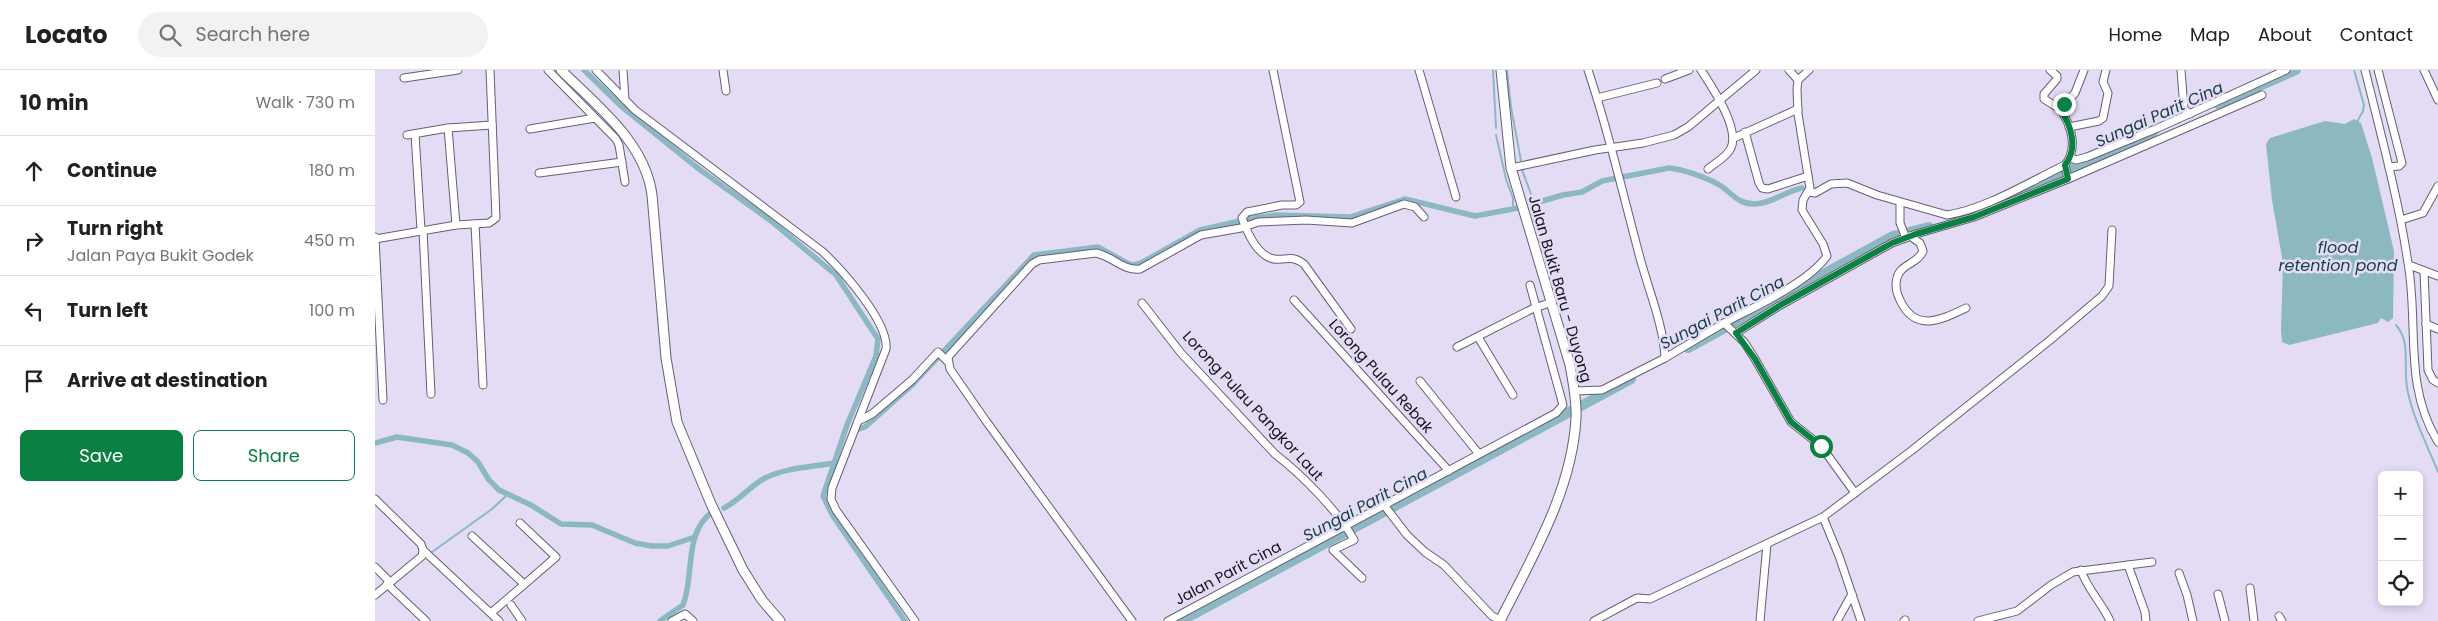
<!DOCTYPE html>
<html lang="en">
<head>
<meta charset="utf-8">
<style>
	:root { --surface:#fff; --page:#f2f2f2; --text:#202124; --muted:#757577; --line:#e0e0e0; --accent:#0b8043 }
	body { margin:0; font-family:Poppins,sans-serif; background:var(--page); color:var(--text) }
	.controls { position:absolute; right:15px; bottom:15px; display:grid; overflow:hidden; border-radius:8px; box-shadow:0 2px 8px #0003 }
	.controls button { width:45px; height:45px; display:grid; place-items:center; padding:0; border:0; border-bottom:1px solid var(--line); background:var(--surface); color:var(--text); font:25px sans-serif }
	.stop { position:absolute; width:15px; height:15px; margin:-11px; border:4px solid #0b8043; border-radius:50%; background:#fff }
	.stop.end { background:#0b8043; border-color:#fff; box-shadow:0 1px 5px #0008 }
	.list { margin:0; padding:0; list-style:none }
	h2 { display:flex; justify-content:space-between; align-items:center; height:65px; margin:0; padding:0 20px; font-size:21px }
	h2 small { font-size:16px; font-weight:400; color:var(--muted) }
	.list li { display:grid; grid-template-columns:32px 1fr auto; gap:15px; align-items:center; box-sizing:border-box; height:70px; padding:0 20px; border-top:1px solid var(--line) }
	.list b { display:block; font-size:19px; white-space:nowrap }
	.list p { margin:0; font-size:16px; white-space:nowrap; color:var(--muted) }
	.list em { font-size:16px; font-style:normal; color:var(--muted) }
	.actions { display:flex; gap:10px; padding:15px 20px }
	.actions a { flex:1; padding:11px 0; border:1px solid var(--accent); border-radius:8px; text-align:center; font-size:18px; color:var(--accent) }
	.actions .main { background:var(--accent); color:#fff }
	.icon { flex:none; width:28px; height:28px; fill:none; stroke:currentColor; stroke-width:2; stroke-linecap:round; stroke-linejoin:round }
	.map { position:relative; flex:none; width:2063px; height:551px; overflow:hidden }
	header { display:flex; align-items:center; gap:30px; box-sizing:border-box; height:70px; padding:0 25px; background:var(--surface); border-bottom:1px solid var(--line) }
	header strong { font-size:24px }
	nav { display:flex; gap:28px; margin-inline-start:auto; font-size:18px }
	.search { width:350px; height:45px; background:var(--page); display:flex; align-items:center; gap:12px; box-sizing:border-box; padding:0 18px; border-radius:28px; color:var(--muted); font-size:19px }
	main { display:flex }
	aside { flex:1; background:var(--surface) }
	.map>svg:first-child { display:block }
	.water { fill:#8cb8c2 }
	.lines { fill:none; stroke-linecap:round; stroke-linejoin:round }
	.stream { stroke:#8cb8c2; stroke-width:2 }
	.canal { stroke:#8cb8c2; stroke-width:5.5 }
	.river { stroke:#8cb8c2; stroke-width:10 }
	.minor-casing { stroke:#665e74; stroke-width:9 }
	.major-casing { stroke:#665e74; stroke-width:11 }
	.minor { stroke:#fff; stroke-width:7 }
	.major { stroke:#fff; stroke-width:9 }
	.route { stroke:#0b8043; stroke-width:6 }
	.labels { text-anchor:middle; stroke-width:5; stroke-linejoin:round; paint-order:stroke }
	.street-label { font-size:15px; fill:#17141d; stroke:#e4dcf5 }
	.water-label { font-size:16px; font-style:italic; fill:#153e46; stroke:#e4dcf5 }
</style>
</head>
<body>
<header>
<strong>Locato</strong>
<div class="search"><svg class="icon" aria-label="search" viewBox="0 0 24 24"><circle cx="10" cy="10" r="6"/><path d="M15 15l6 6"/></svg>Search here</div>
<nav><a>Home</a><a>Map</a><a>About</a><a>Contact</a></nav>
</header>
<main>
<aside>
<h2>10 min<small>Walk · 730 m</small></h2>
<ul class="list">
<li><svg class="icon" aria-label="ahead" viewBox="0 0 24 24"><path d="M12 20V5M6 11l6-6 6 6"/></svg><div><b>Continue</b></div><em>180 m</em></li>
<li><svg class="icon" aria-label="right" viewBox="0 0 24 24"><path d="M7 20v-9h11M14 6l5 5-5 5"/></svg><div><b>Turn right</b><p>Jalan Paya Bukit Godek</p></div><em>450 m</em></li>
<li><svg class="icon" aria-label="left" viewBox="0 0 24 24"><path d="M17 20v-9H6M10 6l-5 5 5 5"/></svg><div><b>Turn left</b></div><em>100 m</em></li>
<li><svg class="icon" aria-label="arrive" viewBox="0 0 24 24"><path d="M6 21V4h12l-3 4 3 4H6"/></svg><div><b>Arrive at destination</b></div></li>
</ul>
<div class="actions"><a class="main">Save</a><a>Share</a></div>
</aside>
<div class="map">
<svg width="2063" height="551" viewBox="0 0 2063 551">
	<rect width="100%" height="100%" fill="#e4dcf5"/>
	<polygon class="water" points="1979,49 1986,53 1997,88 2019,181 2018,248 2013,252 2006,248 2003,253 1914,275 1907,272 1906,260 1908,193 1897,130 1891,74 1895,68 1950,51 1970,54"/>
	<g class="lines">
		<g class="stream">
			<polyline points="1118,0 1121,58"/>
			<polyline points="1132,0 1136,37 1146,91"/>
			<polyline points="1979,0 1989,35 1988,41 1982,52"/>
			<polyline points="1121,65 1131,109 1138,128 1138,139"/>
			<polyline points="1147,100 1156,124"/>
			<path d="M2021,255C2034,270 2030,288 2031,307C2032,337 2052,374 2063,402"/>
			<polyline points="57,482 117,439 132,425"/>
		</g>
		<g class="canal">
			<polyline points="209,0 246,36 324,99 396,151 461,205 503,269 501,286 472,355 448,426 458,446 530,551"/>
			<path d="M1157,134L1188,125L1207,122L1227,111L1294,98C1308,99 1333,108 1346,116C1358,124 1363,134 1379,134C1396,134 1411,121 1427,118"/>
			<polyline points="484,359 490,357 536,316 659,185 723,177 752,193 758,195 766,193 825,160 878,148 901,145 975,147 1030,129 1100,146 1143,138"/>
			<polyline points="0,373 22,367 77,375 93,383 103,392 114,410 124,420 156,435 186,454 217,455 260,473 277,476 293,476 320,467"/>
			<path d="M349,438C366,429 375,416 390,408C409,398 437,397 459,393"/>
			<path d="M285,551L308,535C320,505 308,464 337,442"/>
		</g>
		<g class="river">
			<polyline points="1843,34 1921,0"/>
			<polyline points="1582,150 1777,64"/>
			<polyline points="1313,278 1518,166 1554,157"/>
			<polyline points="806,551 1256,309"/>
		</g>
		<g class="minor-casing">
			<g id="minor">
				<polyline points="173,0 241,69 244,75 250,112"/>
				<path d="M221,0L260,40L448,182C467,200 514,252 511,279L457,418L456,429L461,440L540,551"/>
				<polyline points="248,0 250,30"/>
				<polyline points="348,0 351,21"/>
				<path d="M898,0L925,132L921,135H907L872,142L867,148C872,162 882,186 899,189C912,191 915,184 929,194L976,259"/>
				<polyline points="1044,0 1081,127"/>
				<path d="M1213,0C1234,62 1248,125 1265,188C1273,218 1289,257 1290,288"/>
				<path d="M1326,0C1337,17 1365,58 1356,78C1352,87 1340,93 1333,99"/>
				<polyline points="1414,0 1423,10"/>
				<polyline points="1675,0 1682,6 1682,9 1669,24 1669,29 1685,39"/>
				<polyline points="1806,0 1809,39 1815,44"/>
				<path d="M1990,0C2006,65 2023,127 2033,193C2044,255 2028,315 2063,372"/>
				<polyline points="2003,0 2027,93 2024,96 2014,97"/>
				<polyline points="2049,0 2063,30"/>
				<polyline points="29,8 83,0"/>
				<polyline points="1290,9 1314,0"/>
				<polyline points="1222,28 1282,13"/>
				<polyline points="1694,57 1724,51 1728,48 1733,23 1728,12 1731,0"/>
				<polyline points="73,58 81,155"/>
				<polyline points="155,59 220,48"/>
				<polyline points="1370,62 1384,113 1387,118 1393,119 1433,106"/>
				<polyline points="40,64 46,160"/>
				<polyline points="32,65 73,58 117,55"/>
				<polyline points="1359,68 1423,39"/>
				<polyline points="1697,88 1701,90 1712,87 1783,58 1911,0"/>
				<polyline points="1136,98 1220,80 1268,73 1299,65 1313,57 1381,0"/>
				<polyline points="164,103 247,92"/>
				<polyline points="1693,109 1887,25"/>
				<path d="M1434,122L1440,123L1456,114L1472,113L1502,125L1572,145C1611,139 1654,112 1690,95"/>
				<polyline points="1525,133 1525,153 1531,168"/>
				<polyline points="2026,150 2048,143 2063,116"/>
				<polyline points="100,154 108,315"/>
				<polyline points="48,160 56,324"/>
				<path d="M1535,166L1545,173L1548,181C1543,194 1525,194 1522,208C1520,215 1522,224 1525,230C1540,263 1566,250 1591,238"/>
				<polyline points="0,167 8,330"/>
				<polyline points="0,169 81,155 114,153 121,148 115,0"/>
				<polyline points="2034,195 2063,206"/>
				<polyline points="2049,201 2053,300 2058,310 2063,313"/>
				<polyline points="919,230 1074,401"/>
				<path d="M767,233L806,283L900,384C926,404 964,442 979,470L958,480L987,508"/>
				<path d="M1349,253C1379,237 1433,213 1452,186L1448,174L1427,140L1428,130L1435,118L1423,44L1422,19L1423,10L1434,0"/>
				<polyline points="2051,254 2063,259"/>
				<path d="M1361,263L1404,236L1517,173L1541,164L1599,147L1693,109L1690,95C1703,79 1697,56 1685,39L1700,23L1709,0"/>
				<polyline points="1103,267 1138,325"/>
				<polyline points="1082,277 1157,239 1177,232"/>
				<polyline points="1045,311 1104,384"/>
				<polyline points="1200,321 1227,320 1290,288 1349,253 1369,272 1380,289 1416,352 1446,376 1480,423"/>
				<polyline points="483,351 497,344 537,310 563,282 572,291"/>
				<polyline points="0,429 46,474 48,480 124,551"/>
				<polyline points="1009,435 1032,465 1050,482 1069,495 1117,546 1125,550"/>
				<polyline points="1448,447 1464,486 1486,551"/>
				<polyline points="97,466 149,514"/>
				<polyline points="1753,495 1770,542 1771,551"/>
				<polyline points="0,497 15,512"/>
				<path d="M1706,500C1712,519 1727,533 1735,551"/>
				<polyline points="1804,503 1812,525 1818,551"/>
				<polyline points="12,514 51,551"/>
				<polyline points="1875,518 1879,551"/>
				<polyline points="1843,524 1850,551"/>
				<polyline points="0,525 47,486 48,480"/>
				<polyline points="136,535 147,551"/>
				<polyline points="116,543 181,487 145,453"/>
				<polyline points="1904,546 1907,551"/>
				<polyline points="297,551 310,544 318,551"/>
				<path d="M757,551L611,351L575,299L573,287L657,194L664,190L721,183C737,186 748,201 765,199L826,165L866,158L883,152L931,150L977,153L1029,134L1040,137L1049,147"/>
				<polyline points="793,551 1181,343 1188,335 1155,215"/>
				<polyline points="1219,551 1262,528 1275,529 1448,447 1536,381 1674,271 1727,226 1734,216 1737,160"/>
				<polyline points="1385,551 1392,474"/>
				<polyline points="1462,551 1477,524"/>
				<polyline points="1529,551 1530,550"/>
				<polyline points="1603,551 1642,541 1676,515 1698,502 1777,492"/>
			</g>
		</g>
		<g class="major-casing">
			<g id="major">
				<path d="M186,0C222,36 270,72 277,125L291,288L302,352L336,434L368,500L387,530L405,551"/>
				<path d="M1125,551C1157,487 1197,421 1201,348C1202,330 1198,312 1195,295L1136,98L1126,0"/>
			</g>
		</g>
		<use href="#minor" class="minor"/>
		<use href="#major" class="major"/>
	</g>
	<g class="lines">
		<path class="route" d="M1446,376L1416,352L1380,289L1361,263L1404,236L1517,173L1541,164L1599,147L1693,109L1690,95C1703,79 1697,56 1685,39L1689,34"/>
	</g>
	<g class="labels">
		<g class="street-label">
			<text transform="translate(1185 219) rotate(74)" y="5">Jalan Bukit Baru - Duyong</text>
			<text transform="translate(1006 306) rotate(48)" y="5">Lorong Pulau Rebak</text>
			<text transform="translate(878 336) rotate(47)" y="5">Lorong Pulau Pangkor Laut</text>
			<text transform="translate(853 503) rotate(-28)" y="5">Jalan Parit Cina</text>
		</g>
		<g class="water-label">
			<text transform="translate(1784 44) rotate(-24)" y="6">Sungai Parit Cina</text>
			<text x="1963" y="183">flood<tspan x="1963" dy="18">retention pond</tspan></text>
			<text transform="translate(1347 242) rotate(-28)" y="6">Sungai Parit Cina</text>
			<text transform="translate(990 434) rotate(-28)" y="6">Sungai Parit Cina</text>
		</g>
	</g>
</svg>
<div class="controls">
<button>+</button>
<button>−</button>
<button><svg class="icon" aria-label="locate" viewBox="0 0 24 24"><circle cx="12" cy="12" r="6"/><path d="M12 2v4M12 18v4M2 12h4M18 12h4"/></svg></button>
</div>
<div class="stop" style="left:1446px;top:376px"></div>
<div class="stop end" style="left:1689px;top:34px"></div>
</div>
</main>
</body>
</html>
